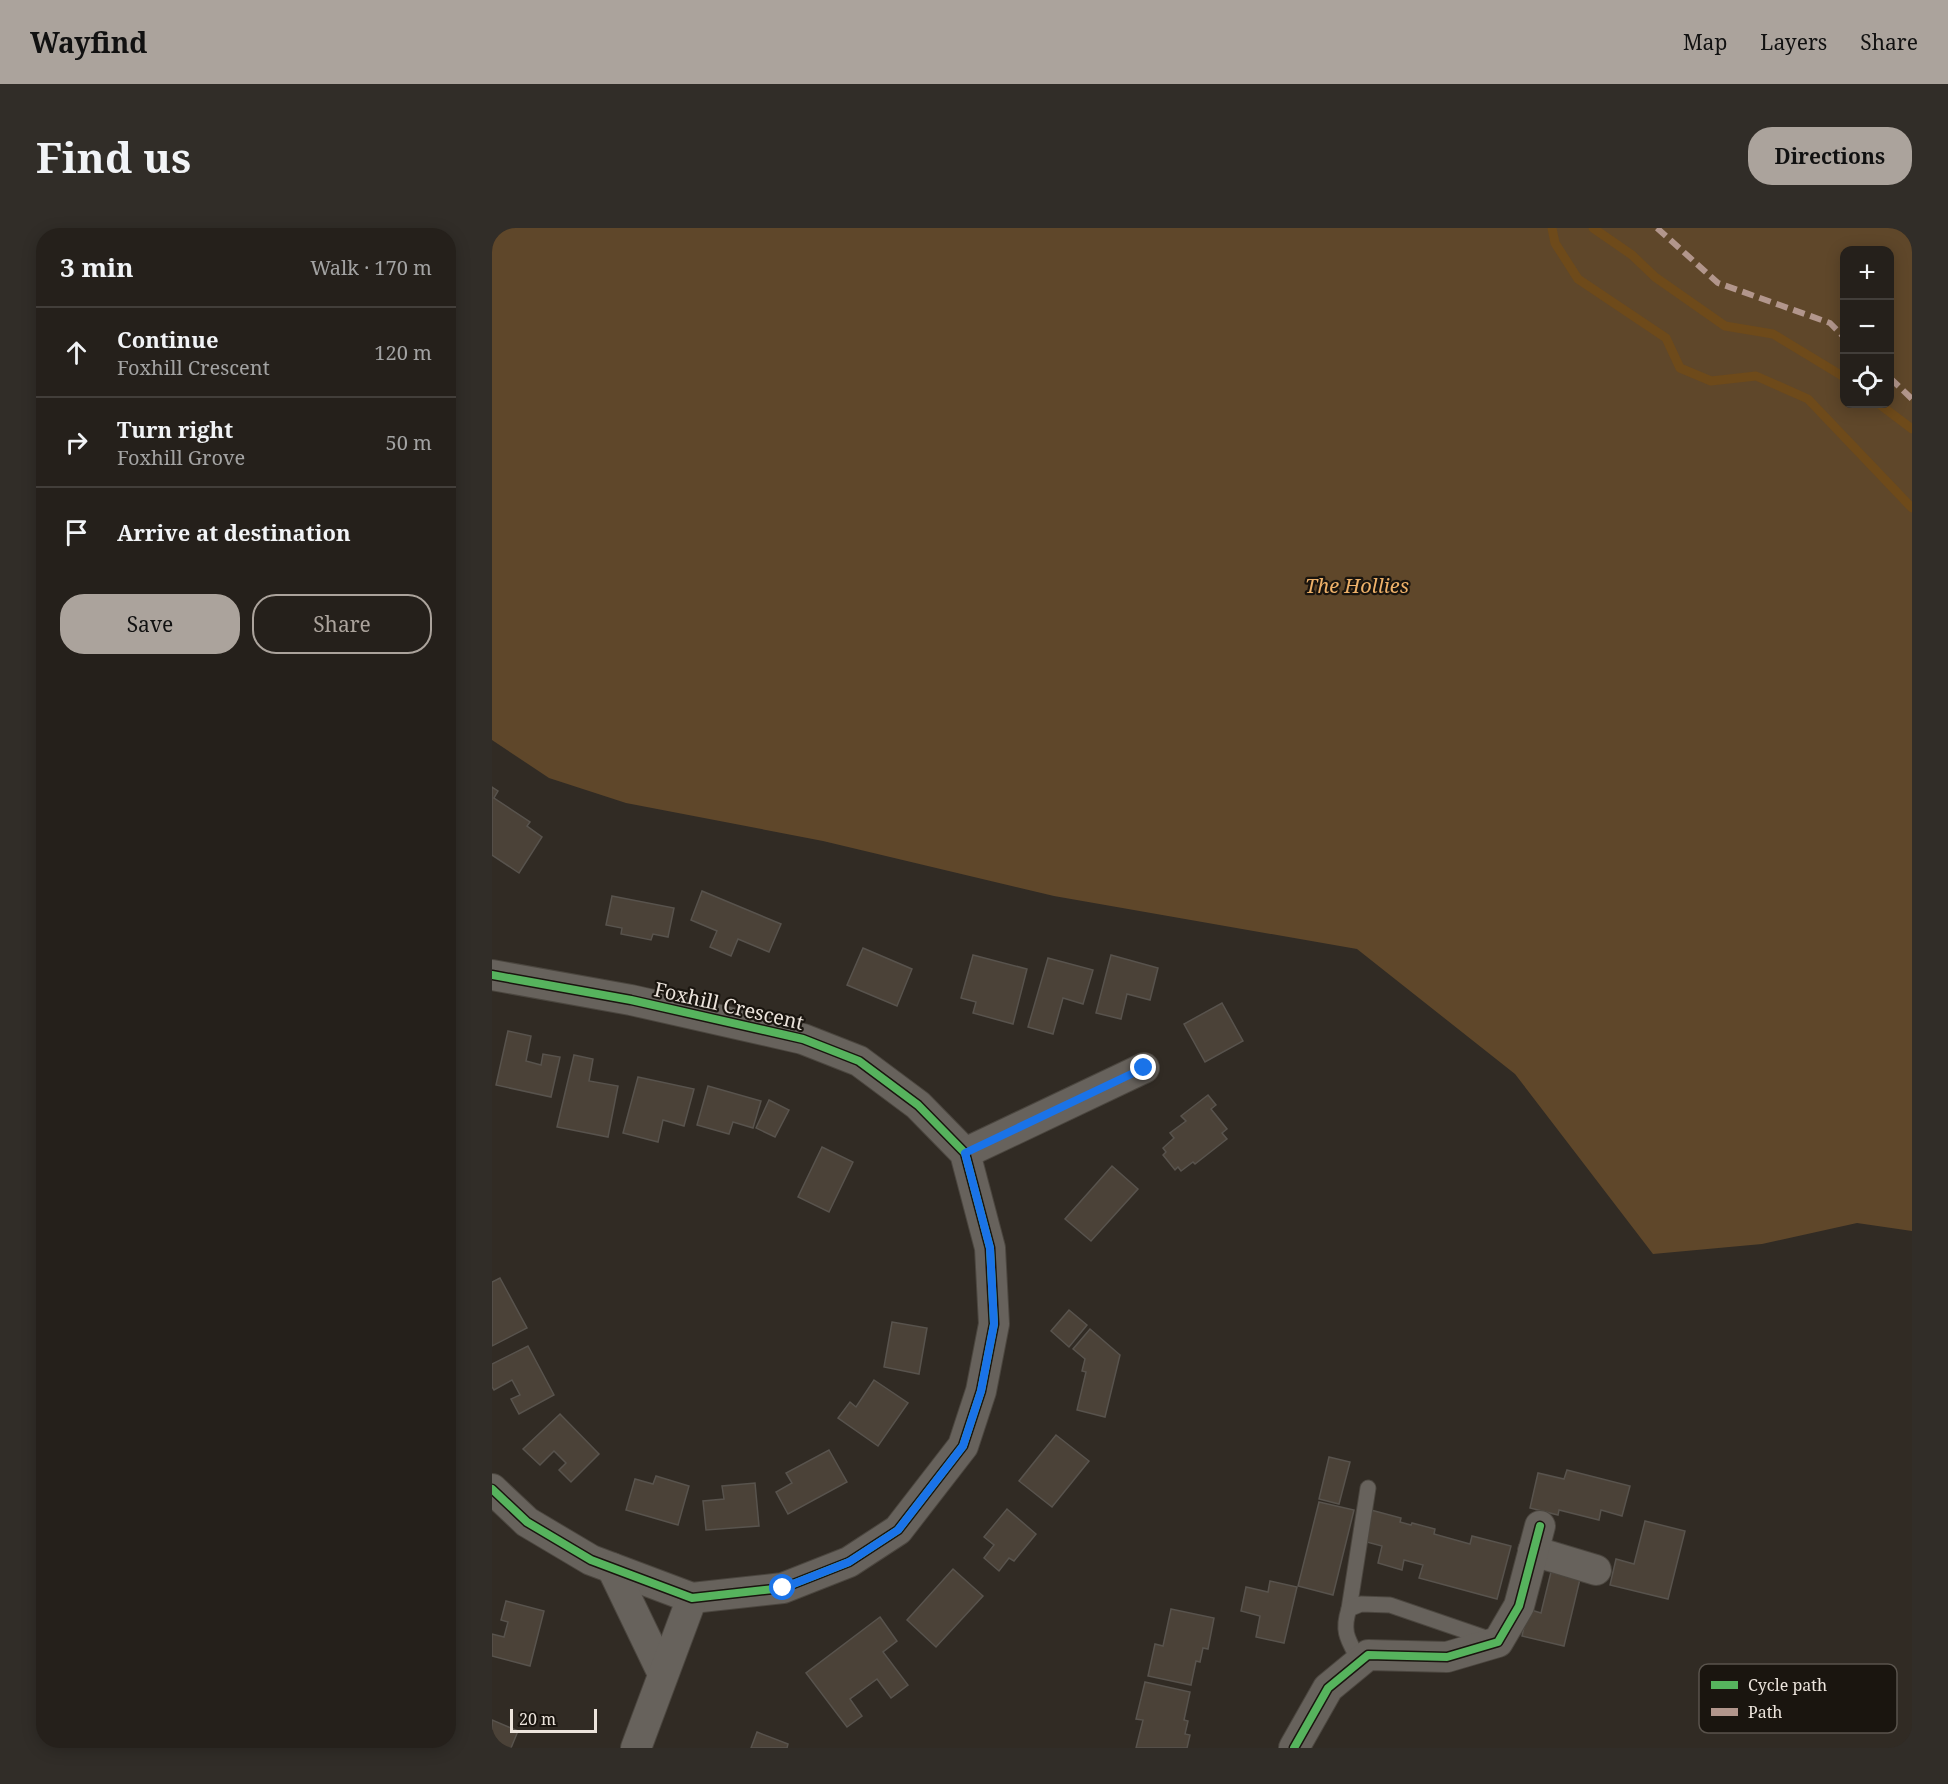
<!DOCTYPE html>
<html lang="en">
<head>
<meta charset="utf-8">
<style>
	:root { --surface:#25201b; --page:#312d28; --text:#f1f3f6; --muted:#a3a3a3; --line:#423e3a; --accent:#aba39c }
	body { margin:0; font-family:"Noto Serif",serif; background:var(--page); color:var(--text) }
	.controls { position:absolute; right:18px; top:18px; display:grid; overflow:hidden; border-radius:12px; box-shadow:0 3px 15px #0003 }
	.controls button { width:54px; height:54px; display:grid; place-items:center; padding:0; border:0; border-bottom:2px solid var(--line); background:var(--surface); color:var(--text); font:30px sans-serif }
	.scale { position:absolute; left:18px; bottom:15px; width:87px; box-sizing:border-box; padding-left:6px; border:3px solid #ece4dc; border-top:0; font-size:16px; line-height:21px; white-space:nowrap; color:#ece4dc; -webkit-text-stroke:4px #1a150f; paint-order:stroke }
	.stop { position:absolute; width:18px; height:18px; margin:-14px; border:4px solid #1a73e8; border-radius:50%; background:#fff }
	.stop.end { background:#1a73e8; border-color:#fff; box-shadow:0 2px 6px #0008 }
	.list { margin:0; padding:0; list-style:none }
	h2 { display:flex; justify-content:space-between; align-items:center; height:78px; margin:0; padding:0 24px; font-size:26px }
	h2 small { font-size:20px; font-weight:400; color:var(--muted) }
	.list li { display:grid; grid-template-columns:39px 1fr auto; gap:18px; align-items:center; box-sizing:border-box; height:90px; padding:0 24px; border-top:2px solid var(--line) }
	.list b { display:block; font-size:22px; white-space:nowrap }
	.list p { margin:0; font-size:20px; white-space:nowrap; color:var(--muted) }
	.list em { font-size:20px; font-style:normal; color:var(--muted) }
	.actions { display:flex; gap:12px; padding:18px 24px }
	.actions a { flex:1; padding:14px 0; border:2px solid var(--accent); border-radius:24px; text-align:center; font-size:21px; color:var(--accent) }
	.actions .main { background:var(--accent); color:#111 }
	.icon { flex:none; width:33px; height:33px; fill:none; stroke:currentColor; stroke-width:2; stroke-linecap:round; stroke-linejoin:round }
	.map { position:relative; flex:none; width:1420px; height:1520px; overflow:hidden; border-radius:24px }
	header { display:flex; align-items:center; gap:36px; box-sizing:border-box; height:84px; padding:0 30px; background:var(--accent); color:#111 }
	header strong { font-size:28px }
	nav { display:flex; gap:33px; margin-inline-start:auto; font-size:21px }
	.intro { display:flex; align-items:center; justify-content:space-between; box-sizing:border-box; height:144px; padding:0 36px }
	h1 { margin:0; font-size:42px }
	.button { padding:15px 27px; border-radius:24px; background:var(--accent); color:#111; font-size:21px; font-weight:700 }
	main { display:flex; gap:36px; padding:0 36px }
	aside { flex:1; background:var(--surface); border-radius:24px; box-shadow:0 3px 15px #0003 }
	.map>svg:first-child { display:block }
	.green { fill:#5f472a; fill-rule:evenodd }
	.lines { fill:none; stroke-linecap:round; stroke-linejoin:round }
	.stream { stroke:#6e4a1a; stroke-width:9 }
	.building { fill:#4b4238; stroke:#58534d; stroke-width:1.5 }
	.lane-casing { stroke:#4b463f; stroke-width:17 }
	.street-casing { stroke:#4b463f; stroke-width:32 }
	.lane { stroke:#67625c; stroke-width:15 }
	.street { stroke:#67625c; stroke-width:30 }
	.quiet { stroke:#b2968c; stroke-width:6; stroke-dasharray:12 6; stroke-linecap:butt }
	.cycleway-casing { stroke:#1a150f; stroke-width:11 }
	.cycleway { stroke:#56b35d; stroke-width:8 }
	.route { stroke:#1a73e8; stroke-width:8 }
	.labels { text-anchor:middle; stroke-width:4.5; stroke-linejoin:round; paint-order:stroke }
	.park-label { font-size:20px; font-style:italic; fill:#eeb169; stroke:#1a150f }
	.street-label { font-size:20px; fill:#ece4dc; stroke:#1a150f }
	.key { fill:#1a150f; stroke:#59534c; stroke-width:1.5 }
	.key-label { font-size:16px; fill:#ece4dc }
</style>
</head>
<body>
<header>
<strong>Wayfind</strong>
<nav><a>Map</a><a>Layers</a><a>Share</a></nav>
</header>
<div class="intro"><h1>Find us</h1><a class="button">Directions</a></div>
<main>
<aside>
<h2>3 min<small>Walk · 170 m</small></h2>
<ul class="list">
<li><svg class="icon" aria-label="ahead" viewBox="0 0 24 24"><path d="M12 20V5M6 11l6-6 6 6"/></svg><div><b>Continue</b><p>Foxhill Crescent</p></div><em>120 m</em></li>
<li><svg class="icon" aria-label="right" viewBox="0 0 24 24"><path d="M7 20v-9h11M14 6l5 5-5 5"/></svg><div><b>Turn right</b><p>Foxhill Grove</p></div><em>50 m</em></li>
<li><svg class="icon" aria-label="arrive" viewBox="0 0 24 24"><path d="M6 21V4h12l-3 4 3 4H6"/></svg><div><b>Arrive at destination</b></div></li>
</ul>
<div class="actions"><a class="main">Save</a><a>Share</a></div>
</aside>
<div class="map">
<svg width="1420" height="1520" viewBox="0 0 1420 1520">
	<rect width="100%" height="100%" fill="#312b24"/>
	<path class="green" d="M0,0H1420V1003L1365,995L1270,1016L1161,1026L1023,846L865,721L562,668L331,613L134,575L57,550L0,512ZM1398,22V176H1352V22Z"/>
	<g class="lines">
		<g class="stream">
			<polyline points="1060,0 1063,15 1086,51 1174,110 1188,140 1219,153 1264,148 1316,171 1420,280"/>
			<polyline points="1101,0 1140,27 1163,49 1233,98 1281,106 1352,149"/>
			<polyline points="1387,176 1420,201"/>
		</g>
	</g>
	<g class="building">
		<polygon points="0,559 6,563 2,570 38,594 35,598 50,609 27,645 0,627"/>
		<polygon points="210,663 289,696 277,724 246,711 239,728 218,719 225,703 199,692"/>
		<polygon points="120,668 182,680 176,709 161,706 159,712 129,706 130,700 114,697"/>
		<polygon points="371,720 420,741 405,778 355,757"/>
		<polygon points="481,727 535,741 521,796 481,785 484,774 469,770"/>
		<polygon points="619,727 666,740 658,772 635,766 629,791 604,785"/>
		<polygon points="556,730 601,742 591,776 571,770 561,806 536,799"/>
		<polygon points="730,775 751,813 713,834 692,796"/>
		<polygon points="16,803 39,808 34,833 49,837 51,826 68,829 59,869 4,857"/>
		<polygon points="82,827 101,831 97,853 126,858 116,909 65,899"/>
		<polygon points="146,849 202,861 192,898 171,892 166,914 131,905"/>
		<polygon points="216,858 269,873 261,900 241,894 237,906 205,897"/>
		<polygon points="716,867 724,877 719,881 735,901 730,905 735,911 703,936 701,934 689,943 686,939 683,942 671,927 674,924 671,920 682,910 678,905 694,893 689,888"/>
		<polygon points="277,872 297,882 283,909 264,900"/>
		<polygon points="330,919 361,934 337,984 306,969"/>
		<polygon points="620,938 646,961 599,1013 573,991"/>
		<polygon points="8,1050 35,1100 0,1118 0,1054"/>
		<polygon points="577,1082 595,1097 577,1119 559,1103"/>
		<polygon points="400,1094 435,1100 427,1146 392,1139"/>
		<polygon points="598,1101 628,1127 613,1189 585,1182 594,1144 590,1143 593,1131 581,1121"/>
		<polygon points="36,1118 62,1167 27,1186 19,1171 28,1167 20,1152 2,1162 0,1159 0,1136"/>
		<polygon points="382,1152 416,1175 386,1218 346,1190 358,1174 364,1179"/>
		<polygon points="68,1186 107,1226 79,1254 67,1242 74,1235 62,1223 48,1237 31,1221"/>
		<polygon points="564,1207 597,1233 560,1279 527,1253"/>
		<polygon points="337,1222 355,1254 296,1286 284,1264 300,1255 294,1245"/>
		<polygon points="837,1229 858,1234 847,1276 827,1271"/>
		<polygon points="1075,1242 1138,1258 1130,1288 1109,1282 1107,1292 1067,1282 1066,1287 1038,1280 1046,1245 1072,1251"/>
		<polygon points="164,1248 197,1258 186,1297 134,1282 143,1251 161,1256"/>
		<polygon points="263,1255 267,1298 214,1302 211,1273 232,1271 230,1258"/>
		<polygon points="827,1274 862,1282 841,1367 806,1358"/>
		<polygon points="515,1281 544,1306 522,1333 517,1330 507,1343 492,1330 502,1317 492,1309"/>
		<polygon points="879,1282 909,1290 908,1294 919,1297 920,1295 943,1301 942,1306 978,1316 980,1308 1019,1318 1005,1371 927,1350 931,1337 912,1332 910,1342 886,1335 890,1318 871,1313"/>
		<polygon points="1153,1293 1193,1303 1176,1371 1118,1357 1124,1331 1142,1336"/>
		<polygon points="461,1341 491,1368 444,1419 415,1392"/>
		<polygon points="1059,1344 1088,1351 1072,1418 1030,1408 1036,1381 1049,1385"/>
		<polygon points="778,1353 805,1359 792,1415 764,1409 768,1388 749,1383 754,1359 776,1364"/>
		<polygon points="14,1373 52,1383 38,1438 0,1428 0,1406 12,1409 16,1394 9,1392"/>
		<polygon points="679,1381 722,1390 716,1421 711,1420 708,1434 704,1433 699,1457 656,1448 663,1416 671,1418"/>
		<polygon points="388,1389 405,1413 391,1424 416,1457 399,1470 385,1451 358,1471 370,1488 355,1499 314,1445"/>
		<polygon points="653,1454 698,1464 692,1492 696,1493 693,1506 698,1507 695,1520 644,1520 651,1492 644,1491"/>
		<polygon points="0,1492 26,1503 19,1520 0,1520"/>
		<polygon points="265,1504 296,1516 295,1520 259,1520"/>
	</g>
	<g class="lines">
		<g class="lane-casing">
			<g id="lane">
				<polyline points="857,1381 876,1260"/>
				<path d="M868,1434C857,1413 849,1405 857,1381L869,1376L898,1377L1000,1412"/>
			</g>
		</g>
		<g class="street-casing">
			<g id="street">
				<polyline points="0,747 139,772 311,811 367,833 426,877 473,925 498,1020 502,1096 489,1163 471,1218 406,1302 357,1334 291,1360 200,1370 99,1332 35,1294 0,1261"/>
				<polyline points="473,925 652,840"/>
				<polyline points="1041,1323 1104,1342"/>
				<polyline points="120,1340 171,1446"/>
				<polyline points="144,1520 200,1370"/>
				<polyline points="802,1520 836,1460 876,1427 955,1429 1006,1414 1027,1378 1048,1298"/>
			</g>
		</g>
		<use href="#lane" class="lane"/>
		<use href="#street" class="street"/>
		<g class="quiet">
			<polyline points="1165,0 1226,55 1338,95 1352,109"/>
			<polyline points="1398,150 1420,171"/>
		</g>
		<g class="cycleway-casing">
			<g id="cycleway">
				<polyline points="0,747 139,772 311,811 367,833 426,877 473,925 498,1020 502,1096 489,1163 471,1218 406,1302 357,1334 291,1360 200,1370 99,1332 35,1294 0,1261"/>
				<polyline points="802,1520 836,1460 876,1427 955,1429 1006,1414 1027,1378 1048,1298"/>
			</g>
		</g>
		<use href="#cycleway" class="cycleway"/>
	</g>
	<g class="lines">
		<polyline class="route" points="291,1360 357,1334 406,1302 471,1218 489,1163 502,1096 498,1020 473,925 652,840"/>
	</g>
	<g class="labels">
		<g class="park-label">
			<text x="865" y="365">The Hollies</text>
		</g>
		<g class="street-label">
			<text transform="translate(237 778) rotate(13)" y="7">Foxhill Crescent</text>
		</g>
	</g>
	<rect x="1207" y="1436" width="198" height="69" rx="9" class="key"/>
	<rect x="1219" y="1453" width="27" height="8" fill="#56b35d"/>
	<rect x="1219" y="1480" width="27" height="8" fill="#b2968c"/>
	<g class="key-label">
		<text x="1256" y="1463">Cycle path</text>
		<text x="1256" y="1490">Path</text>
	</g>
</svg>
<div class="controls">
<button>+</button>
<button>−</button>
<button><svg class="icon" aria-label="locate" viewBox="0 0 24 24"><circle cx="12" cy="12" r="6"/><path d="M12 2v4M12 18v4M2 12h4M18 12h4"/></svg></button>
</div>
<div class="scale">20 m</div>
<div class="stop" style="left:291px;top:1360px"></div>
<div class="stop end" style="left:652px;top:840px"></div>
</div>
</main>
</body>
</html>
